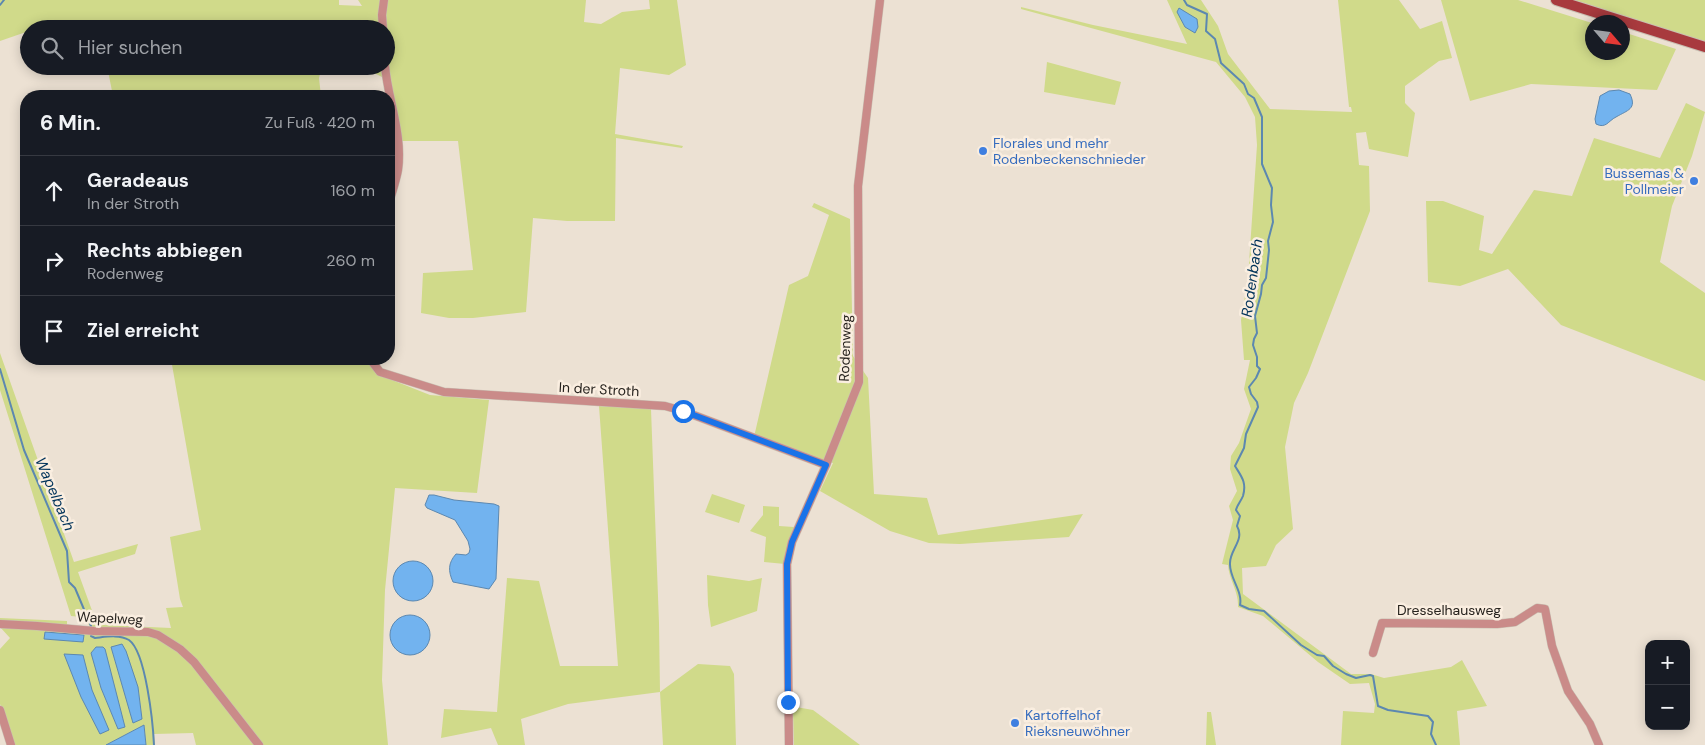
<!DOCTYPE html>
<html lang="de">
<head>
<meta charset="utf-8">
<style>
	:root { --surface:#171b24; --page:#242831; --text:#f1f3f6; --muted:#9ea1a6; --line:#363941 }
	body { margin:0; font-family:"DM Sans",sans-serif; background:var(--page); color:var(--text) }
	.controls { position:absolute; right:15px; bottom:15px; display:grid; overflow:hidden; border-radius:10px; box-shadow:0 2px 12px #0003 }
	.controls button { width:45px; height:45px; display:grid; place-items:center; padding:0; border:0; border-bottom:1px solid var(--line); background:var(--surface); color:var(--text); font:25px sans-serif }
	.compass { position:absolute; left:1585px; top:15px; width:45px; height:45px; border-radius:50%; background:var(--surface); box-shadow:0 2px 12px #0003; rotate:118deg }
	.stop { position:absolute; width:15px; height:15px; margin:-11px; border:4px solid #1a73e8; border-radius:50%; background:#fff }
	.stop.end { background:#1a73e8; border-color:#fff; box-shadow:0 1px 5px #0008 }
	.list { margin:0; padding:0; list-style:none }
	h2 { display:flex; justify-content:space-between; align-items:center; height:65px; margin:0; padding:0 20px; font-size:21px }
	h2 small { font-size:16px; font-weight:400; color:var(--muted) }
	.list li { display:grid; grid-template-columns:32px 1fr auto; gap:15px; align-items:center; box-sizing:border-box; height:70px; padding:0 20px; border-top:1px solid var(--line) }
	.list b { display:block; font-size:19px; white-space:nowrap }
	.list p { margin:0; font-size:16px; white-space:nowrap; color:var(--muted) }
	.list em { font-size:16px; font-style:normal; color:var(--muted) }
	.icon { flex:none; width:28px; height:28px; fill:none; stroke:currentColor; stroke-width:2; stroke-linecap:round; stroke-linejoin:round }
	.map { position:relative; flex:none; width:1705px; height:745px; overflow:hidden }
	.search { position:absolute; background:var(--surface); box-shadow:0 2px 12px #0003; left:20px; top:20px; width:375px; height:55px; display:flex; align-items:center; gap:12px; box-sizing:border-box; padding:0 18px; border-radius:28px; color:var(--muted); font-size:19px }
	.panel { position:absolute; background:var(--surface); box-shadow:0 2px 12px #0003; left:20px; top:90px; width:375px; height:275px; border-radius:20px }
	.map>svg:first-child { display:block }
	.green { fill:#d0da8a; fill-rule:evenodd }
	.water { fill:#72b3ef; stroke:#5c88b0 }
	.lines { fill:none; stroke-linecap:round; stroke-linejoin:round }
	.stream { stroke:#5c88b0; stroke-width:2 }
	.minor-casing { stroke:#c9bfb2; stroke-width:9 }
	.major-casing { stroke:#c9bfb2; stroke-width:12 }
	.minor { stroke:#ca8b89; stroke-width:8 }
	.major { stroke:#a83a3e; stroke-width:10 }
	.route { stroke:#1a73e8; stroke-width:6 }
	.shop-dot { fill:#3f7fe0; stroke:#faeee0; stroke-width:2 }
	.labels { text-anchor:middle; stroke-width:5; stroke-linejoin:round; paint-order:stroke }
	.shop-label { font-size:14px; fill:#366cbe; stroke:#faeee0; text-anchor:start }
	.street-label { font-size:14px; fill:#27231e; stroke:#faeee0 }
	.water-label { font-size:15px; font-style:italic; fill:#00335a; stroke:#faeee0 }
</style>
</head>
<body>
<div class="map">
<svg width="1705" height="745" viewBox="0 0 1705 745">
	<rect width="100%" height="100%" fill="#ece1d3"/>
	<g class="green">
		<polygon points="0,0 339,0 339,5 362,6 358,0 586,0 584,22 601,24 622,12 650,9 649,0 677,0 686,65 669,75 620,68 615,134 683,146 682,148 616,138 615,221 567,221 533,218 526,312 473,318 449,318 421,313 423,273 473,270 458,141 400,141 388,80 368,70 326,68 322,66 386,66 386,29 101,29 100,26 87,29 68,29 65,20 37,29 29,29 29,31 0,41"/>
		<path d="M1167,0H1201L1218,26L1228,54L1270,109L1352,112L1351,107H1349L1338,0H1399L1420,29L1442,21L1452,58L1439,61L1405,86V103L1415,113L1408,157L1369,149L1366,132L1356,133L1359,165L1369,166L1370,211L1308,373L1294,403L1285,447L1293,529L1276,545L1266,566L1242,568L1243,594L1351,674H1371L1384,678L1451,667L1462,660L1487,706L1457,711L1460,745H1341L1343,711L1374,713L1375,704L1369,683L1350,684L1318,662L1263,616L1238,607C1239,592 1229,580 1228,565L1222,564L1233,520L1229,506L1237,491L1230,469L1231,456L1239,443L1251,409L1244,389L1250,360H1244L1241,320L1248,278L1257,145L1255,117L1245,97L1216,62L1021,9V7L1093,25L1187,44Z"/>
		<polygon points="1441,0 1518,0 1592,23 1592,52 1622,52 1623,32 1676,49 1657,90 1531,84 1470,101"/>
		<polygon points="1573,0 1705,0 1705,42 1584,3"/>
		<polygon points="1047,62 1121,82 1115,105 1044,92"/>
		<polygon points="107,66 322,66 319,78 321,96 113,96"/>
		<polygon points="1686,103 1705,112 1692,156 1672,206 1660,262 1705,293 1705,381 1561,325 1508,269 1460,286 1428,282 1426,201 1443,201 1484,216 1479,250 1492,254 1534,190 1572,196 1594,138 1660,158"/>
		<polygon points="814,203 850,219 853,356 868,378 874,494 927,498 938,535 1083,514 1069,537 960,544 929,543 890,531 820,491 833,463 754,437 789,285 808,276 829,215 812,207"/>
		<path d="M0,353L74,562L138,544L135,554L78,572L94,616L104,625L171,628L166,608L183,607L180,599L170,537L201,530L171,359H367L377,374L430,395L489,400L477,493L395,488L385,590L382,680L388,745H196L193,733L154,734L155,745H146L144,725L106,745H13L0,704V649L10,638L0,627L84,634L100,629L90,626L82,617L71,616L0,390ZM103,647L125,727L118,729L101,688ZM111,647L138,687L142,719L133,722Z"/>
		<polygon points="599,406 651,409 659,623 660,692 698,664 730,666 734,674 736,745 663,745 660,692 568,704 521,719 525,745 498,745 491,728 441,738 444,709 497,712 507,578 539,581 560,666 618,666"/>
		<polygon points="712,494 745,505 739,523 705,512"/>
		<polygon points="763,506 779,507 779,526 794,527 788,543 785,564 764,562 766,537 750,531 763,515"/>
		<polygon points="707,575 749,581 762,578 757,611 711,627 708,605"/>
		<polygon points="0,618 67,621 67,625 0,621"/>
		<polygon points="796,707 813,710 860,745 794,745 793,711"/>
		<polygon points="1207,712 1211,712 1216,745 1206,745"/>
	</g>
	<g class="water">
		<polygon points="1179,8 1197,19 1198,27 1195,33 1185,27 1177,12"/>
		<path d="M1619,90L1630,94C1637,109 1628,110 1616,117C1608,121 1606,129 1596,124L1595,119L1600,96L1609,91Z"/>
		<path d="M429,495H434L454,500L494,504L499,506L496,579L489,589L453,582C448,571 448,563 456,554L466,555L469,553L470,549L468,541L455,520L427,508L425,505Z"/>
		<circle cx="413" cy="581" r="20"/>
		<circle cx="410" cy="635" r="20"/>
		<polygon points="45,632 84,635 83,642 44,639"/>
		<polygon points="122,644 126,651 138,687 142,719 133,723 111,647"/>
		<polygon points="96,647 103,647 105,649 125,727 118,729 101,688 91,653"/>
		<polygon points="64,654 83,655 92,690 109,730 100,734 81,697"/>
		<polygon points="144,725 146,745 106,745"/>
	</g>
	<g class="lines">
		<g class="stream">
			<path d="M1184,0L1187,5L1207,14L1206,31L1215,39L1221,63L1244,84L1248,94L1254,98L1262,117V164L1272,188L1271,205L1273,222L1268,241L1269,250L1266,278L1262,285L1261,294L1255,316L1257,333L1254,339L1253,345L1257,357V366L1260,369L1256,378L1249,387L1251,394L1257,402L1258,407L1246,434L1244,448L1235,466C1241,476 1247,482 1243,496C1241,501 1237,505 1236,510L1240,516L1237,526C1245,540 1230,549 1230,563C1229,578 1243,591 1240,605L1249,609L1264,611L1301,645L1317,655L1324,656L1333,666L1346,674L1356,678L1370,675L1373,676L1378,706L1388,710L1428,716L1433,722L1431,734L1436,745"/>
			<polyline points="0,5 4,0"/>
			<polyline points="0,369 24,450 67,551 69,582 75,588 91,626"/>
			<path d="M91,636L95,638C105,637 119,634 129,640C146,652 153,724 154,745"/>
		</g>
		<g class="minor-casing">
			<g id="minor">
				<polyline points="383,29 382,15 384,0"/>
				<path d="M385,66C388,100 403,135 398,170C396,181 392,192 389,203"/>
				<polyline points="370,359 380,372 444,392 665,406 683,411 826,465"/>
				<polyline points="0,624 37,626 94,631 148,632 158,635 180,649 194,662 259,745"/>
				<polyline points="1373,653 1382,623 1497,624 1515,622 1537,608 1545,609 1552,646 1568,691 1590,724 1599,745"/>
				<polyline points="0,710 11,745"/>
				<polyline points="789,745 787,564 792,542 826,465 859,382 858,186 880,0"/>
			</g>
		</g>
		<g class="major-casing">
			<polyline id="major" points="1556,0 1705,47"/>
		</g>
		<use href="#minor" class="minor"/>
		<use href="#major" class="major"/>
	</g>
	<g class="lines">
		<polyline class="route" points="683,411 826,465 792,542 787,564 788,702"/>
	</g>
	<g class="shop-dot">
		<circle cx="983" cy="151" r="5"/>
		<circle cx="1694" cy="181" r="5"/>
		<circle cx="1015" cy="723" r="5"/>
	</g>
	<g class="labels">
		<g class="shop-label">
			<text x="993" y="148">Florales und mehr<tspan x="993" dy="16">Rodenbeckenschnieder</tspan></text>
			<text x="1684" y="178" text-anchor="end">Bussemas &amp;<tspan x="1684" dy="16">Pollmeier</tspan></text>
			<text x="1025" y="720">Kartoffelhof<tspan x="1025" dy="16">Rieksneuwöhner</tspan></text>
		</g>
		<g class="street-label">
			<text transform="translate(845 348) rotate(-88)" y="5">Rodenweg</text>
			<text transform="translate(599 389) rotate(3)" y="5">In der Stroth</text>
			<text x="1449" y="615">Dresselhausweg</text>
			<text transform="translate(110 618) rotate(3)" y="5">Wapelweg</text>
		</g>
		<g class="water-label">
			<text transform="translate(1252 278) rotate(-82)" y="5">Rodenbach</text>
			<text transform="translate(55 494) rotate(67)" y="5">Wapelbach</text>
		</g>
	</g>
</svg>
<div class="controls">
<button>+</button>
<button>−</button>
</div>
<svg class="compass" viewBox="-18 -18 36 36"><path d="M0-13l5 13h-10z" fill="#e53935"/><path d="M0 13l5-13h-10z" fill="#9ea1a6"/></svg>
<div class="stop" style="left:683px;top:411px"></div>
<div class="stop end" style="left:788px;top:702px"></div>
<div class="search"><svg class="icon" aria-label="search" viewBox="0 0 24 24"><circle cx="10" cy="10" r="6"/><path d="M15 15l6 6"/></svg>Hier suchen</div>
<section class="panel">
<h2>6 Min.<small>Zu Fuß · 420 m</small></h2>
<ul class="list">
<li><svg class="icon" aria-label="ahead" viewBox="0 0 24 24"><path d="M12 20V5M6 11l6-6 6 6"/></svg><div><b>Geradeaus</b><p>In der Stroth</p></div><em>160 m</em></li>
<li><svg class="icon" aria-label="right" viewBox="0 0 24 24"><path d="M7 20v-9h11M14 6l5 5-5 5"/></svg><div><b>Rechts abbiegen</b><p>Rodenweg</p></div><em>260 m</em></li>
<li><svg class="icon" aria-label="arrive" viewBox="0 0 24 24"><path d="M6 21V4h12l-3 4 3 4H6"/></svg><div><b>Ziel erreicht</b></div></li>
</ul>
</section>
</div>
</body>
</html>
